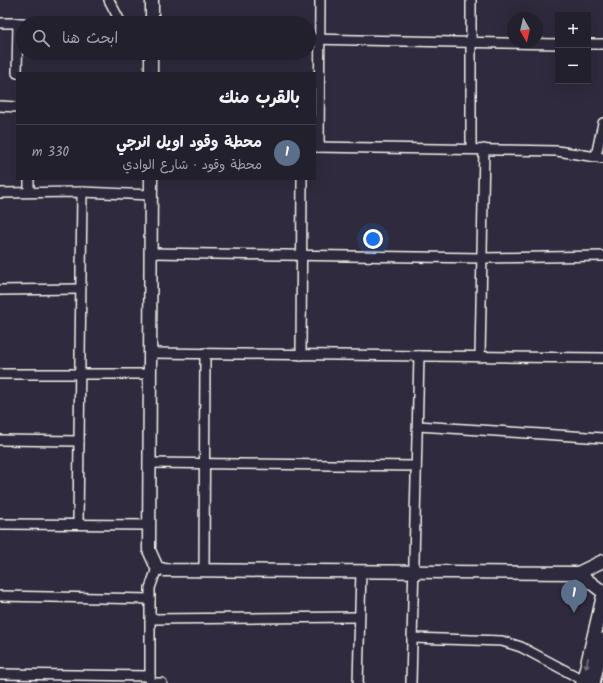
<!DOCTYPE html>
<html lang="ar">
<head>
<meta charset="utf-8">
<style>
	:root { --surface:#23202e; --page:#2f2d3a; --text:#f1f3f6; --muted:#a3a3aa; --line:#403e4a; --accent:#ff9aa2 }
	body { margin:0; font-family:Kalam,"Playpen Sans Arabic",sans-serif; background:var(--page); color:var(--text); direction:rtl }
	.controls { position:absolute; right:12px; top:12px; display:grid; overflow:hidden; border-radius:0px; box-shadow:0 4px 16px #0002 }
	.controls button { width:36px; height:36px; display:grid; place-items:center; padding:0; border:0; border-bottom:1px solid var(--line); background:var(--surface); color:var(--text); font:20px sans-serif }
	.compass { position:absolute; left:507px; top:12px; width:36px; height:36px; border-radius:50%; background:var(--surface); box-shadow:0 4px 16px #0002; rotate:172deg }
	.you { position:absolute; left:373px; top:239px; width:14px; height:14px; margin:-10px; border:3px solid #fff; border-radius:50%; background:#1a73e8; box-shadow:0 0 0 6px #1a73e833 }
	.badge { display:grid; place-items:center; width:26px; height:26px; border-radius:50%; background:var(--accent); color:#fff; font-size:13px; font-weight:700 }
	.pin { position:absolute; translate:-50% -33px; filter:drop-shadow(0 1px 2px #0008) }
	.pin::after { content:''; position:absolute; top:21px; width:14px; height:12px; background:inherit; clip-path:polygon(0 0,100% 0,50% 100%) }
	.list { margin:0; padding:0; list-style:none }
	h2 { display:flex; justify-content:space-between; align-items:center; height:52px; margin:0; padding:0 16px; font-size:17px }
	h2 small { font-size:13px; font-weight:400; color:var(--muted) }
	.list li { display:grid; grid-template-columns:26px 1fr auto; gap:12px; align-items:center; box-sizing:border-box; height:56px; padding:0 16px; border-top:1px solid var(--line) }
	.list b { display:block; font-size:15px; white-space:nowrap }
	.list p { margin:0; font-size:13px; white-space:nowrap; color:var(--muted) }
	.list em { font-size:13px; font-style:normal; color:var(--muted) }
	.icon { flex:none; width:22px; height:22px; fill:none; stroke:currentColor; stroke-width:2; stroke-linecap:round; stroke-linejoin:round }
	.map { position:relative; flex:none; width:603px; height:683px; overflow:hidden; direction:ltr }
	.search { position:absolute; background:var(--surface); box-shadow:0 4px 16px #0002; left:16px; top:16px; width:300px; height:44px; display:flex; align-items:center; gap:10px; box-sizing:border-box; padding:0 14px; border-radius:22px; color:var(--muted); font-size:15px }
	.panel { position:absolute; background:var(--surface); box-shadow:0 4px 16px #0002; left:16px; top:72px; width:300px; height:108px; border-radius:0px; direction:rtl }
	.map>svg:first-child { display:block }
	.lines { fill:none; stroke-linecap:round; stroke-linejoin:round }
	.minor-casing { stroke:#f4f1e8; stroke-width:12 }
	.tertiary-casing { stroke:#f4f1e8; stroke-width:15 }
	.secondary-casing { stroke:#f4f1e8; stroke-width:16 }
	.minor { stroke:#2f2a3d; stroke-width:9 }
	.tertiary { stroke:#2f2a3d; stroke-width:12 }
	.secondary { stroke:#2f2a3d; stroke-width:13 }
	.oneway { fill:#747079 }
</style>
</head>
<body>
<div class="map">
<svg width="603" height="683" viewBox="0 0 603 683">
	<rect width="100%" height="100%" fill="#2f2a3d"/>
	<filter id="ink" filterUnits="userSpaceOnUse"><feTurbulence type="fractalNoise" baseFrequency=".025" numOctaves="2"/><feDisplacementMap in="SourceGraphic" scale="8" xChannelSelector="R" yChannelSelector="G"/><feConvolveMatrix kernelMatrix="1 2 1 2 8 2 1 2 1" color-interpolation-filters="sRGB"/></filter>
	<g filter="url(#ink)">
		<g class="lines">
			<g class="minor-casing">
				<g id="minor">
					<polyline points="109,0 121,23"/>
					<polyline points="0,23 23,23"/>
					<polyline points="309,39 558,44"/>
					<polyline points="588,44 603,44"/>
					<polyline points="17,73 18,23"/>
					<polyline points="0,106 17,107"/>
					<polyline points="315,147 557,151 603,158"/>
					<polyline points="319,147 320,0"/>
					<polyline points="471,149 471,0"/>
					<polyline points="596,156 603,123"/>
					<polyline points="29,192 29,179"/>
					<polyline points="0,193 82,192 151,195"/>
					<polyline points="151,253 483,258 603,256"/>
					<polyline points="0,290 80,289"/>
					<polyline points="150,353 603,358"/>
					<polyline points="301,355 302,179"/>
					<polyline points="480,357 484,149"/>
					<polyline points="0,374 150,374"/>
					<polyline points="418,426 603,438"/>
					<polyline points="0,440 79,441"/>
					<polyline points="150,463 416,466"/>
					<polyline points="0,524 149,525"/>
					<polyline points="78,524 82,192"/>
					<polyline points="204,570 205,353"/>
					<polyline points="0,596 150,599"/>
					<polyline points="150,619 359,617"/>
					<polyline points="412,638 502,641 521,647 583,680"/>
					<polyline points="0,674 150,676"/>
					<polyline points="150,683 150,588 157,568"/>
					<polyline points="150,683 162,683"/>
					<polyline points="358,683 361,571"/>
					<polyline points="411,683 419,356"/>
				</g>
			</g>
			<g class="tertiary-casing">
				<g id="tertiary">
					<polyline points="152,0 152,23"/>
					<polyline points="151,53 151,73"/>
					<polyline points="151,179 149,550 157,568 165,570 578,573 603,561"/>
					<polyline points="578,573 603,592"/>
				</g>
			</g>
			<g class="secondary-casing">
				<g id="secondary">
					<polyline points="583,683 603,598"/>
					<polyline points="593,683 603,640"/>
				</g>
			</g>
			<use href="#minor" class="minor"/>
			<use href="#tertiary" class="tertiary"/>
			<use href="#secondary" class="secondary"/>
		</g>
		<defs><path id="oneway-solid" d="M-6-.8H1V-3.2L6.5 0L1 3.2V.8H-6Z"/></defs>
		<use class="oneway" href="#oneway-solid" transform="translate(587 663) rotate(103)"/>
	</g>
</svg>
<div class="controls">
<button>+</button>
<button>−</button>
</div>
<svg class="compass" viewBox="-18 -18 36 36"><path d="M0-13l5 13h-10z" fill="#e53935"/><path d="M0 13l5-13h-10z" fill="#a3a3aa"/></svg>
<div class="you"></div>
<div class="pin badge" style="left:574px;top:613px;background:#5c6f8a">1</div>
<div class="search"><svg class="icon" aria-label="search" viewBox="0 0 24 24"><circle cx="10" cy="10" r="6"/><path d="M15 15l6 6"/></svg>ابحث هنا</div>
<section class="panel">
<h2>بالقرب منك<small></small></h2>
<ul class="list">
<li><span class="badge" style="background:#5c6f8a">1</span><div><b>محطة وقود اويل انرجي</b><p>محطة وقود · شارع الوادي</p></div><em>330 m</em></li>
</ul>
</section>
</div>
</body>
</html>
